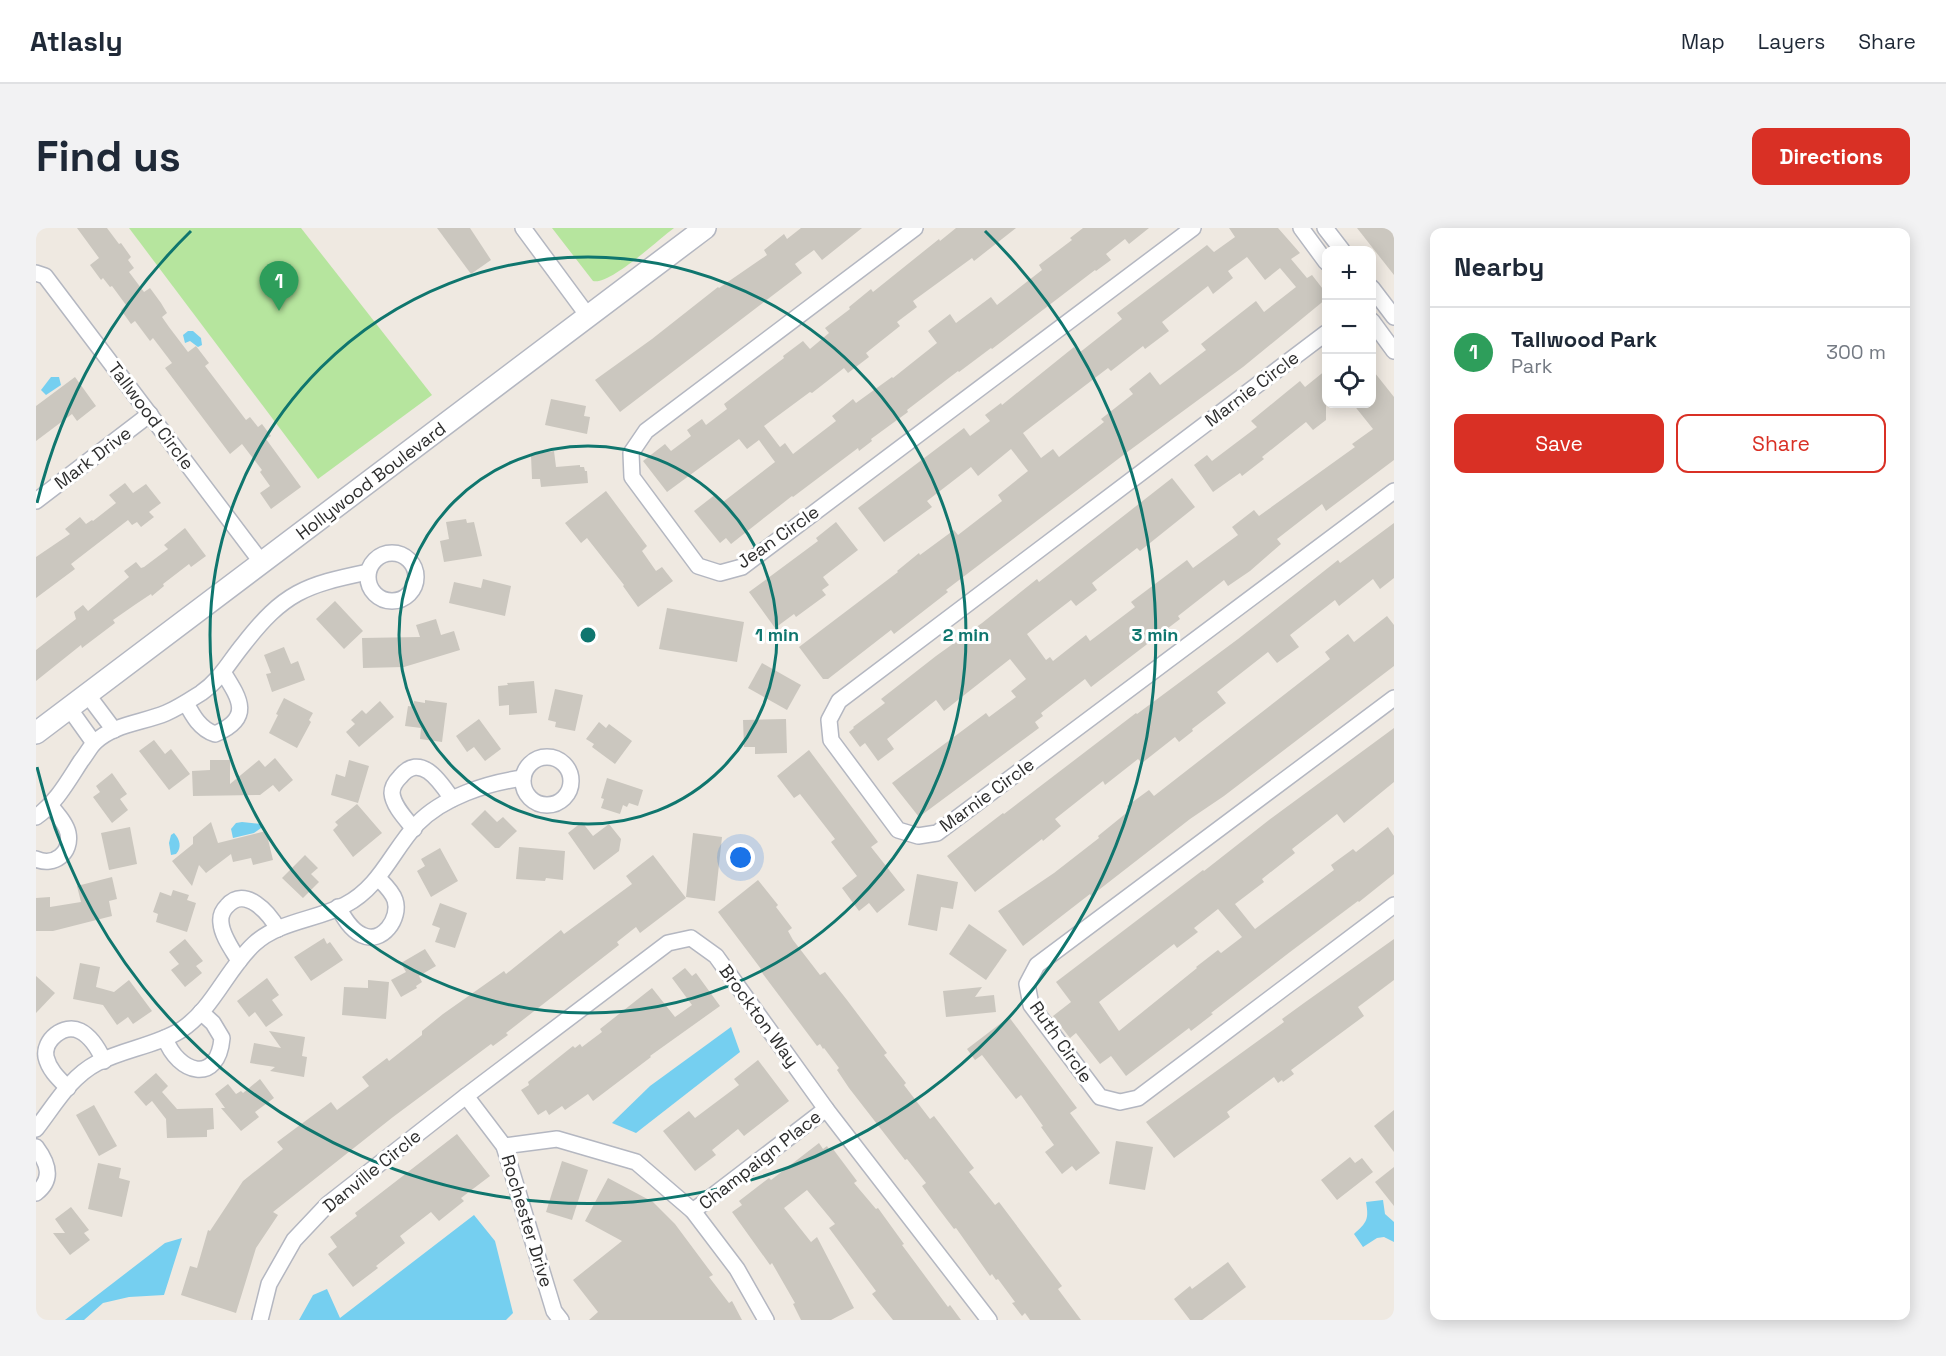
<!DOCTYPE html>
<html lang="en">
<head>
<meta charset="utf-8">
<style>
	:root { --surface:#fff; --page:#f2f2f3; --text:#1f2937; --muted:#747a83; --line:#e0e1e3; --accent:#d93025 }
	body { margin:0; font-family:"Space Grotesk",sans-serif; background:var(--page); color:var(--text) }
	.controls { position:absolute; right:18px; top:18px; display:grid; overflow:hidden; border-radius:12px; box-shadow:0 3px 15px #0003 }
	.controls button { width:54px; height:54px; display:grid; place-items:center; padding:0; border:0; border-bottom:2px solid var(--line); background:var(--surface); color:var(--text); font:30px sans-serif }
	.you { position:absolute; left:705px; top:630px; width:21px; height:21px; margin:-15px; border:4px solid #fff; border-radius:50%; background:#1a73e8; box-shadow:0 0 0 9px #1a73e833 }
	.badge { display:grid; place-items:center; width:39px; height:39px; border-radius:50%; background:var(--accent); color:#fff; font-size:20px; font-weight:700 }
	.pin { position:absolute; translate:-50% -50px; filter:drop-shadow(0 2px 3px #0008) }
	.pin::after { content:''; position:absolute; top:32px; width:21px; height:18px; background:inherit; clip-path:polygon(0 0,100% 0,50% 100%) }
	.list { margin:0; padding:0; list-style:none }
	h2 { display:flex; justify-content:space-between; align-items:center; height:78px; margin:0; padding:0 24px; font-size:26px }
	h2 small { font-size:20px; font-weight:400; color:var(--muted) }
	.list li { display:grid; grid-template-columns:39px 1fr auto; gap:18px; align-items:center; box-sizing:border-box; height:90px; padding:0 24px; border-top:2px solid var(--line) }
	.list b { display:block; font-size:22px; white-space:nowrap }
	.list p { margin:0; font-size:20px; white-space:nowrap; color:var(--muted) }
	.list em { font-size:20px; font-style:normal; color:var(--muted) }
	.actions { display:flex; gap:12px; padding:18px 24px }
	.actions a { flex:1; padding:14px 0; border:2px solid var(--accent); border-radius:12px; text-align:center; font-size:21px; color:var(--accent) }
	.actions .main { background:var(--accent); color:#fff }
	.icon { flex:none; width:33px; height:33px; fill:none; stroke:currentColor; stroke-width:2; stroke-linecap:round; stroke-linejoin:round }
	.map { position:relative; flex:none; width:1358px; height:1092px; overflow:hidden; border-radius:12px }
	header { display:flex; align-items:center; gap:36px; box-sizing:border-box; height:84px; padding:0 30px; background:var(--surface); border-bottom:2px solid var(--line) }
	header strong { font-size:28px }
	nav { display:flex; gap:33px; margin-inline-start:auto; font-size:21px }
	.intro { display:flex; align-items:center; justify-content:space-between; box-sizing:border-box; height:144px; padding:0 36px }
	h1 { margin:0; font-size:42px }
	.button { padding:15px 27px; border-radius:12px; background:var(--accent); color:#fff; font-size:21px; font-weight:700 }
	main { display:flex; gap:36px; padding:0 36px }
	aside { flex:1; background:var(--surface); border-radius:12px; box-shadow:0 3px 15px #0003 }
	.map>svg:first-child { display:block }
	.green { fill:#b6e59e }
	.water { fill:#75cff0 }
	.building { fill:#cbc7bf; fill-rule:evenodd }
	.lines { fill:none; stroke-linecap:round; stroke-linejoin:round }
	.street-casing { stroke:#b4b7c1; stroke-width:18 }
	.secondary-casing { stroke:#b4b7c1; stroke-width:24 }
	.street { stroke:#fff; stroke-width:15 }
	.secondary { stroke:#fff; stroke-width:21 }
	.ring { fill:none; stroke:#0f766e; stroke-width:3 }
	.labels { text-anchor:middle; stroke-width:6; stroke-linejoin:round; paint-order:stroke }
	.street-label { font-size:18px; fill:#2e2e2e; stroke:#fff }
	.centre { fill:#0f766e; stroke:#fff; stroke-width:3 }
	.ring-label { font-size:18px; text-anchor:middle; font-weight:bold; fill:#0f766e; stroke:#fff; stroke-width:6; stroke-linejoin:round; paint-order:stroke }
</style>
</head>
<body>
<header>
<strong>Atlasly</strong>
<nav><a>Map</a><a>Layers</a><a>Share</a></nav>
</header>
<div class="intro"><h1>Find us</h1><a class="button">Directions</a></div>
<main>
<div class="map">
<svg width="1358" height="1092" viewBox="0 0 1358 1092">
	<rect width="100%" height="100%" fill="#efe9e1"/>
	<g class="green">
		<polygon points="93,0 265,0 396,167 282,251"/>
		<path d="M516,0H638C623,11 573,58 557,53Z"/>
	</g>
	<g class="water">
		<polygon points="152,103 157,103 165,110 166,117 162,119 154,113 149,115 147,107"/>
		<polygon points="15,149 23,149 25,157 10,167 5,162"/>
		<polygon points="206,594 225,596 225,600 218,605 197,610 195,601 200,595"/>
		<path d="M138,605C144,611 146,620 140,626L135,627L133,615L135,607Z"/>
		<polygon points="695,799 704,824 600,905 576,895 614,858"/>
		<path d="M1347,972L1349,986L1358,994V1014L1348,1009L1341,1010L1327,1019L1318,1006C1331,994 1333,992 1330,974Z"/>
		<polygon points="438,987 459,1013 477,1085 470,1092 263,1092 277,1067 291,1061 304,1090"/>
		<polygon points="146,1010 128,1067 93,1069 67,1075 48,1092 29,1092 129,1015"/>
	</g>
	<g class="building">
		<polygon points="41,0 71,0 83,16 85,15 95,29 92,32 98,40 93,44 108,64 114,60 125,75 131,85 126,89 133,99 152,124 160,118 173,135 169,138 210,192 214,189 222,199 226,196 235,208 230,211 265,259 235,281 224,265 234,258 224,244 226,242 206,216 194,226 129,140 136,135 117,110 114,113 99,93 95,96 85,82 90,77 76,58 74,59 67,50 65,52 54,37 63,30"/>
		<polygon points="401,0 434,0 455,32 435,46"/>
		<polygon points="765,0 826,0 786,32 778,22 759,36 766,45 584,184 559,152 616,111 682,59 683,60 731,27 728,22 748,6 751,11"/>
		<polygon points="920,0 980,0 938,33 936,30 877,73 881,79 861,94 864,98 830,125 833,129 812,145 808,140 776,165 774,164 728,198 744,219 749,215 757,226 800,193 796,188 817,171 820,175 856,149 857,150 901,115 892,103 914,86 920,95 955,69 961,77 1006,42 1003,37 1036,12 1034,10 1047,0 1113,0 1093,16 1089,11 1070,26 1075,32 1060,43 1059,42 956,121 955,120 923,144 922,143 871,182 872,184 835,211 836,213 823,223 822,220 757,269 756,268 695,316 690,310 684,315 658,283 680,266 687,274 739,234 723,212 711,221 703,211 631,264 607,233 629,216 635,223 655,208 651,202 666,191 670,197 691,181 688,176 748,130 747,128 767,113 774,121 793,105 789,100 814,81 813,79 835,61 837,64 903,11 904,13"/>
		<path d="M1193,0H1242L1264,25L1255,31L1271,50L1276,47L1290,65V71L1207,139L1090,225L910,362L912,364L858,406L855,402L792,451H787L763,419L862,344L861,343L883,325L884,327L918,302L922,307L966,273L962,267L992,243L975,221L942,248L935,239L891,273L896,279L848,314L822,280L928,200L934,208L954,193L949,187L965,175L966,177L1038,119L1043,125L1086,91L1081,85L1171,17L1178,24L1199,9ZM1211,29L1229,52L1244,40L1260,59L1228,84L1220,73L1165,116L1170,122L1124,157L1114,144L1093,161L1097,166L1065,191L1068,194L1023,229L1017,221L1005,230L987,205L1072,140L1075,143L1107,118L1109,121L1133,103L1126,94L1172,58L1177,66L1197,50L1192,43Z"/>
		<polygon points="1321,0 1358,0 1358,47"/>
		<polygon points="1335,140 1358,169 1358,232 1290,283 1286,276 1241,311 1245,316 1214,343 1192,358 1188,352 1142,388 1144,391 1055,459 1049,451 1005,485 1007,488 999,494 1003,500 883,589 856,555 950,485 953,489 980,469 975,463 990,451 974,431 908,483 900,472 851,511 858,521 842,533 829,515 824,519 813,504 818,500 817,499 849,475 845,471 900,428 946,395 1001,351 1003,354 1136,250 1159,279 1104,323 1101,320 1056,355 1061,362 1040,378 1035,372 991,406 1010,432 1014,429 1017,433 1050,407 1054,413 1099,379 1095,374 1151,332 1157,340 1202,307 1196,299 1218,282 1223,288 1319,219 1316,216 1337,201 1317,176 1335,176"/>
		<polygon points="1290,142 1290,192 1277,202 1270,194 1226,229 1228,231 1206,248 1204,245 1177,264 1158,237 1171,227 1176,233 1221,199 1215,193 1248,166 1264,153 1269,159"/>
		<polygon points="39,149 60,178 41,193 36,186 0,213 0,178"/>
		<polygon points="515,171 550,178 548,188 554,189 551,206 509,197"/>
		<polygon points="518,223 520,239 544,237 544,239 548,239 549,243 551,243 552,255 505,259 504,251 496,251 495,227"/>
		<polygon points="89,255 97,265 110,256 125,275 113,284 118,289 105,299 101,294 96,297 92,292 35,336 39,341 0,370 0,329 34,306 29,301 44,289 50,296 56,292 57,293 80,275 73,267"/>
		<polygon points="570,263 611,318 606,323 620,343 626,339 637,353 602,379 587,358 588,357 551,310 545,315 529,295"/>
		<polygon points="430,291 431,295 438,294 446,328 408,334 404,313 413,311 410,294"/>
		<polygon points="800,294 822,322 787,349 793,357 786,362 790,367 760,389 758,386 739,400 713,364 782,313 780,310"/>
		<polygon points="1358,295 1358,350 1344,361 1337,351 1303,378 1299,372 1254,407 1263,419 1241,435 1232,424 1181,464 1190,475 1156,501 1157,503 1143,514 1139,509 1106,535 1102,531 1069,557 1067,553 1019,591 1025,598 1007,613 1006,611 939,664 911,628 967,585 968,586 1100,485 1101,486 1202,411 1302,332 1304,335"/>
		<polygon points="149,300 170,328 155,339 153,336 127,356 128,358 116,368 115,366 100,376 77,392 79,395 46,420 45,417 0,453 0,422 40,391 38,384 47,377 52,383 93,349 88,343 100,334 105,340 108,339 132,321 128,317"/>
		<polygon points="447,351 475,358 469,388 413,375 418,354 445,360"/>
		<polygon points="299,373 327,403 308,421 280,391"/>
		<polygon points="631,380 708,394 701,434 623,421"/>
		<polygon points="1351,388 1358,397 1358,438 1188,568 1154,591 1055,668 1054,666 987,718 962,683 1018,645 1063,610 1062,608 1094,582 1091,578 1113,562 1118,568 1294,431 1289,424 1312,406 1318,414"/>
		<polygon points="400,391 405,407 418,403 424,422 368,439 327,440 326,410 384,409 380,397"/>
		<polygon points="248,419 255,436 262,433 269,452 236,464 230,446 235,445 228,427"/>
		<polygon points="726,435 765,457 751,482 712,460"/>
		<polygon points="498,453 501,485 473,487 473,477 463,478 462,458 472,457 471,455"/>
		<polygon points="519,461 547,467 539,503 519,499 520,494 512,492"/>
		<polygon points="248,470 277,485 273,492 275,494 261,520 233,505 242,487 240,486"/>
		<polygon points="389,472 411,475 406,514 384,511 385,500 369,498 372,478 378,479 378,473 389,475"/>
		<polygon points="344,473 358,489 323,519 310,504 319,496 315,492 326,482 330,486"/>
		<polygon points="443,491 465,521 449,533 438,519 431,524 420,508"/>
		<polygon points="750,491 751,525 719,526 719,519 708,519 707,492"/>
		<polygon points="563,494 570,500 573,496 596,513 579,536 556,519 558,516 550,511"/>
		<path d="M1358,500V554L1308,595L1301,586L1256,621L1259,625L1226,651L1228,654L1199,676L1219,701L1298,642L1295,637L1317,621L1320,624L1352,599L1358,608V646L1323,674L1322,673L1254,724L1175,785L1177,786L1155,803L1153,800L1090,848L1075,828L1064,836L1040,805L1034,810L1017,788L1035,774L1020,754L1167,642L1168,643L1233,592ZM1182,681L1206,709L1185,725L1182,722L1160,739L1161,740L1083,803L1063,774L1138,716L1141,720L1162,704L1158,700Z"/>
		<polygon points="118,512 129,526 135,521 154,546 133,562 103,523"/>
		<polygon points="773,522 842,614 835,619 869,662 841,685 833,675 823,683 806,660 821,648 795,614 799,611 764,566 758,570 741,548"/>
		<polygon points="239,530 257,552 243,564 237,557 224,567 157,568 156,543 174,542 174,532 194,532 194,556 223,532 229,539"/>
		<polygon points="313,532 333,538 322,575 295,567 300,546 309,549"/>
		<polygon points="76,545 91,566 84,571 92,582 76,595 57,569 64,564 60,558"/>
		<polygon points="571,550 607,562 602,578 593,575 591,579 587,577 584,586 565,580 568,571 565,570"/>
		<polygon points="321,576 346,605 317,629 297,602 302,597 299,594"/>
		<polygon points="449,582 461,594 467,589 481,603 463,620 459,620 435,596"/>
		<polygon points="175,594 182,615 230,603 237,632 217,637 215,630 197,634 195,626 170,645 163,637 156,658 136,633 157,616 157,609"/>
		<polygon points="546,594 557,608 573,596 585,611 583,623 558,642 532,605"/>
		<polygon points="94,599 101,636 73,642 65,605"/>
		<polygon points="657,605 686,609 679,673 650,669"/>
		<polygon points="483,619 529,623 527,652 510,650 509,653 480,651"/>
		<polygon points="404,620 422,653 395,669 381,643 389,638 385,631"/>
		<polygon points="269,627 282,640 275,646 283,654 267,670 246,650"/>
		<polygon points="617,627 650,670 604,705 600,699 581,714 583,717 470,805 472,807 457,818 455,816 357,889 237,984 242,987 220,1020 200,1085 145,1067 154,1038 161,1040 172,1002 174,1003 207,953 247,921 241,914 295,874 301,882 333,858 326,849 351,830 353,833 386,807 386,803 407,786 468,743 470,746 525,702 528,706 596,656 590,648"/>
		<polygon points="881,646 922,654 917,681 905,679 901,703 872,697"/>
		<polygon points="76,649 81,671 73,673 76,688 17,703 0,703 0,670 14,669 14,679 45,674 41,658"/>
		<polygon points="722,652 742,677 740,679 756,700 752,703 757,712 784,747 789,744 811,772 851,825 848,827 870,855 868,857 894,891 898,888 938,940 933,944 959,977 963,974 1026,1058 1022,1061 1045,1092 994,1092 989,1085 986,1088 976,1075 979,1074 962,1051 960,1052 956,1046 954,1048 920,1000 918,1001 899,976 886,958 890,955 871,931 869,932 813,860 801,842 803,840 788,820 787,821 784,816 781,818 724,742 725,741 682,684"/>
		<polygon points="137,662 153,667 151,672 160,675 151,704 120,694 122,686 117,684 124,664 135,668"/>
		<polygon points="404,675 431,685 419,720 399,714 404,700 396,697"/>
		<polygon points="933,696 971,722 950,752 913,726"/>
		<polygon points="288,710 291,716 294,714 307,732 275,753 258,729"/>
		<polygon points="149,711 167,733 160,738 166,745 149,759 135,742 143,736 133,724"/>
		<polygon points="1358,711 1358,752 1322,779 1328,788 1255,842 1258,846 1247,854 1246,852 1242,855 1238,849 1191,884 1194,889 1138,930 1110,894 1248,794 1246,791 1268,775"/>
		<polygon points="389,721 400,738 383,748 386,754 380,758 381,760 365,769 355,752 370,744 365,735"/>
		<polygon points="44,735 64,739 60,759 78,764 93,752 116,783 97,796 92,789 81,797 67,777 37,771"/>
		<polygon points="649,740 656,748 660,745 684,778 614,828 615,829 557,873 552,866 529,882 526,878 513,887 510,882 502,887 485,862 493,857 492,854 537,818 539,820 544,816 546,819 566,804 564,801 616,760 639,789 656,777 636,750"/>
		<polygon points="0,748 19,765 0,785"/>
		<polygon points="231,750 243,767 236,772 247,787 230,799 219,784 213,789 201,773"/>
		<polygon points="332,752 353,754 350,791 306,787 308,759 332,760"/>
		<polygon points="946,759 939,769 958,767 960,784 910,789 907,763"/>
		<polygon points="973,789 1041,880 1034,885 1064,925 1040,943 1036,938 1026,946 1009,924 1018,917 1005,899 1007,898 985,867 980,871 946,827 939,832 931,821"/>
		<polygon points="233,803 269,809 266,828 271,829 268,849 234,843 239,839 214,835 218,815 245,820"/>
		<polygon points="722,832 753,873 708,908 702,901 676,922 680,927 659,943 627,903 653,883 659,890 703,857 698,851"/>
		<polygon points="120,845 132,858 126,864 141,881 177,880 178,901 171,902 171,909 131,910 130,891 116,873 110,878 98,864"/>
		<polygon points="224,851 238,870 219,884 223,889 205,903 185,880 189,880 179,866 192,856 200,866 205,863 207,865"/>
		<polygon points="58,877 81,918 63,928 40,887"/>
		<polygon points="1358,882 1358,924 1338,898"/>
		<polygon points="421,906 454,948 425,970 428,973 403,993 395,984 364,1008 369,1015 340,1038 342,1040 317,1059 292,1026 301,1019 294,1009 321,988 319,985"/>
		<polygon points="1080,913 1117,919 1109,962 1073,956"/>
		<polygon points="783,915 787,921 791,918 794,923 797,921 821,953 818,955 840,981 842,980 868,1016 866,1017 912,1079 914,1077 925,1092 857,1092 836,1066 840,1063 793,1000 799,996 771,962 748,980 775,1014 781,1009 818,1080 795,1092 765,1092 757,1076 759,1075 736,1035 734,1037 696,984 706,977 703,973 733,950 735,952"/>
		<polygon points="1314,929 1319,935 1326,930 1337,944 1301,972 1285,952"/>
		<polygon points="526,933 552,942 536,992 510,984"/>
		<polygon points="62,935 85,940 83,950 94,953 86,989 52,981"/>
		<polygon points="1358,939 1358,978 1339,954"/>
		<polygon points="572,950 617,974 639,996 677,1047 673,1049 693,1075 696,1073 706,1092 553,1092 562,1084 537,1052 586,1013 549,993"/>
		<polygon points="35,979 53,1002 48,1005 54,1012 34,1027 17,1005 29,1005 19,991"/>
		<polygon points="1192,1034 1210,1059 1166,1092 1154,1092 1138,1071 1154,1058 1156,1061"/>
	</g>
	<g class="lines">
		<g class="street-casing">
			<g id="street">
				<polyline points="487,0 552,88"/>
				<polyline points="879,0 610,203 595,225 596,249 662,338 684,345 706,339 1157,0"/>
				<polyline points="1265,0 1290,34"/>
				<polyline points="1289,0 1306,22"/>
				<polyline points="0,45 9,48 226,335"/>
				<polyline points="1336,60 1358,89"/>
				<polyline points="1336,93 1358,123"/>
				<polyline points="1290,105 803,473 793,492 795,512 862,602 882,608 901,605 1358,263"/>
				<polyline points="0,273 114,186"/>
				<circle cx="356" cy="349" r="24"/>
				<polyline points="51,466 78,502"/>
				<polyline points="1358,470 1001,737 991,756 995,777 1064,869 1084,874 1102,870 1358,677"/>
				<path d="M150,475C157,488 164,501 179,506C217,490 204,471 187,444"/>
				<polyline points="33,480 58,515"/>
				<circle cx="511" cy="553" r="24"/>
				<path d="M0,589C20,575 32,553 45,533C50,527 54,519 59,514C78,496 106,495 130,485C142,480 154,472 165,465C184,452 193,434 207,417C248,364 269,357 332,344"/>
				<path d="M378,601C370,591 357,578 356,565C356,559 360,553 364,549C385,523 405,555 416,571"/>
				<path d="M0,631C18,639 36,625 32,605C30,595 20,585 14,577"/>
				<path d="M302,679C308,690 315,702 326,707C346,717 365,690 359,672C356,663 348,656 342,650"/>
				<path d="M203,733C196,721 186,708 185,695C184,688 187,682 191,678C209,657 233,685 242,701"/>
				<path d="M129,810C142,846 182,857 186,810L177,795L165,784"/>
				<path d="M32,860C23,851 13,842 10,829C7,812 28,795 44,803C56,809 63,822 68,833"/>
				<polyline points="430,868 468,918 518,1083 525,1092"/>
				<path d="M0,901C18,878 34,849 61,835C88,821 119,818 145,802C177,781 191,741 218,716C243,693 280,692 309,677C344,659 356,623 381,596C407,569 451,555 487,550"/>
				<polyline points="468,918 521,911 600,934 657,983 701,1041 730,1092"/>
				<path d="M0,919C12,935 18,951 0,965"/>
				<polyline points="657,983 790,881"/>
				<polyline points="224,1092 233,1056 258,1012 292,976 430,868 632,715 655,710 680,728 790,881 953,1092"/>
			</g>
		</g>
		<g class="secondary-casing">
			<polyline id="secondary" points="0,505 669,0"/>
		</g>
		<use href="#street" class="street"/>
		<use href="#secondary" class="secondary"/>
	</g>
	<g class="ring">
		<circle cx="552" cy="407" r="189"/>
		<circle cx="552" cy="407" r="378"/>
		<path d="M1 275A567 567 0 0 1 155 3M949 3A567 567 0 1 1 1 539"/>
	</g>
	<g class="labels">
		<g class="street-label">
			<text transform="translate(1216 161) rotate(-37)" y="6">Marnie Circle</text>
			<text transform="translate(115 188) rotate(53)" y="6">Tallwood Circle</text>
			<text transform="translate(57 230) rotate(-37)" y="6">Mark Drive</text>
			<text transform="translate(335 253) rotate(-37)" y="6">Hollywood Boulevard</text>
			<text transform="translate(742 309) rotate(-35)" y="6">Jean Circle</text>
			<text transform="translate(951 567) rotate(-36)" y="6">Marnie Circle</text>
			<text transform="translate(723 788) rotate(54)" y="6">Brockton Way</text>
			<text transform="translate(1025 814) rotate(55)" y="6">Ruth Circle</text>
			<text transform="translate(724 932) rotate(-38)" y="6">Champaign Place</text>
			<text transform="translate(336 943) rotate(-39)" y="6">Danville Circle</text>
			<text transform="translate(491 993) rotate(73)" y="6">Rochester Drive</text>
		</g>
	</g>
	<circle cx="552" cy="407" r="9" class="centre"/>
	<g class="ring-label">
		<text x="741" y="413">1 min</text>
		<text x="930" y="413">2 min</text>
		<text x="1119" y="413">3 min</text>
	</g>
</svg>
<div class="controls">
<button>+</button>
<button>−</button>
<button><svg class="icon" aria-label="locate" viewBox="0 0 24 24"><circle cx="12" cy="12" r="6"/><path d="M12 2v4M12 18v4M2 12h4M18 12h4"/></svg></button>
</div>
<div class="you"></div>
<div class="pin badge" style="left:243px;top:83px;background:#2e9e5b">1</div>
</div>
<aside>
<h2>Nearby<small></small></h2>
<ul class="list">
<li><span class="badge" style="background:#2e9e5b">1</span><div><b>Tallwood Park</b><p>Park</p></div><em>300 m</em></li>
</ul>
<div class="actions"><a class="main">Save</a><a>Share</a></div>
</aside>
</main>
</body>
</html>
